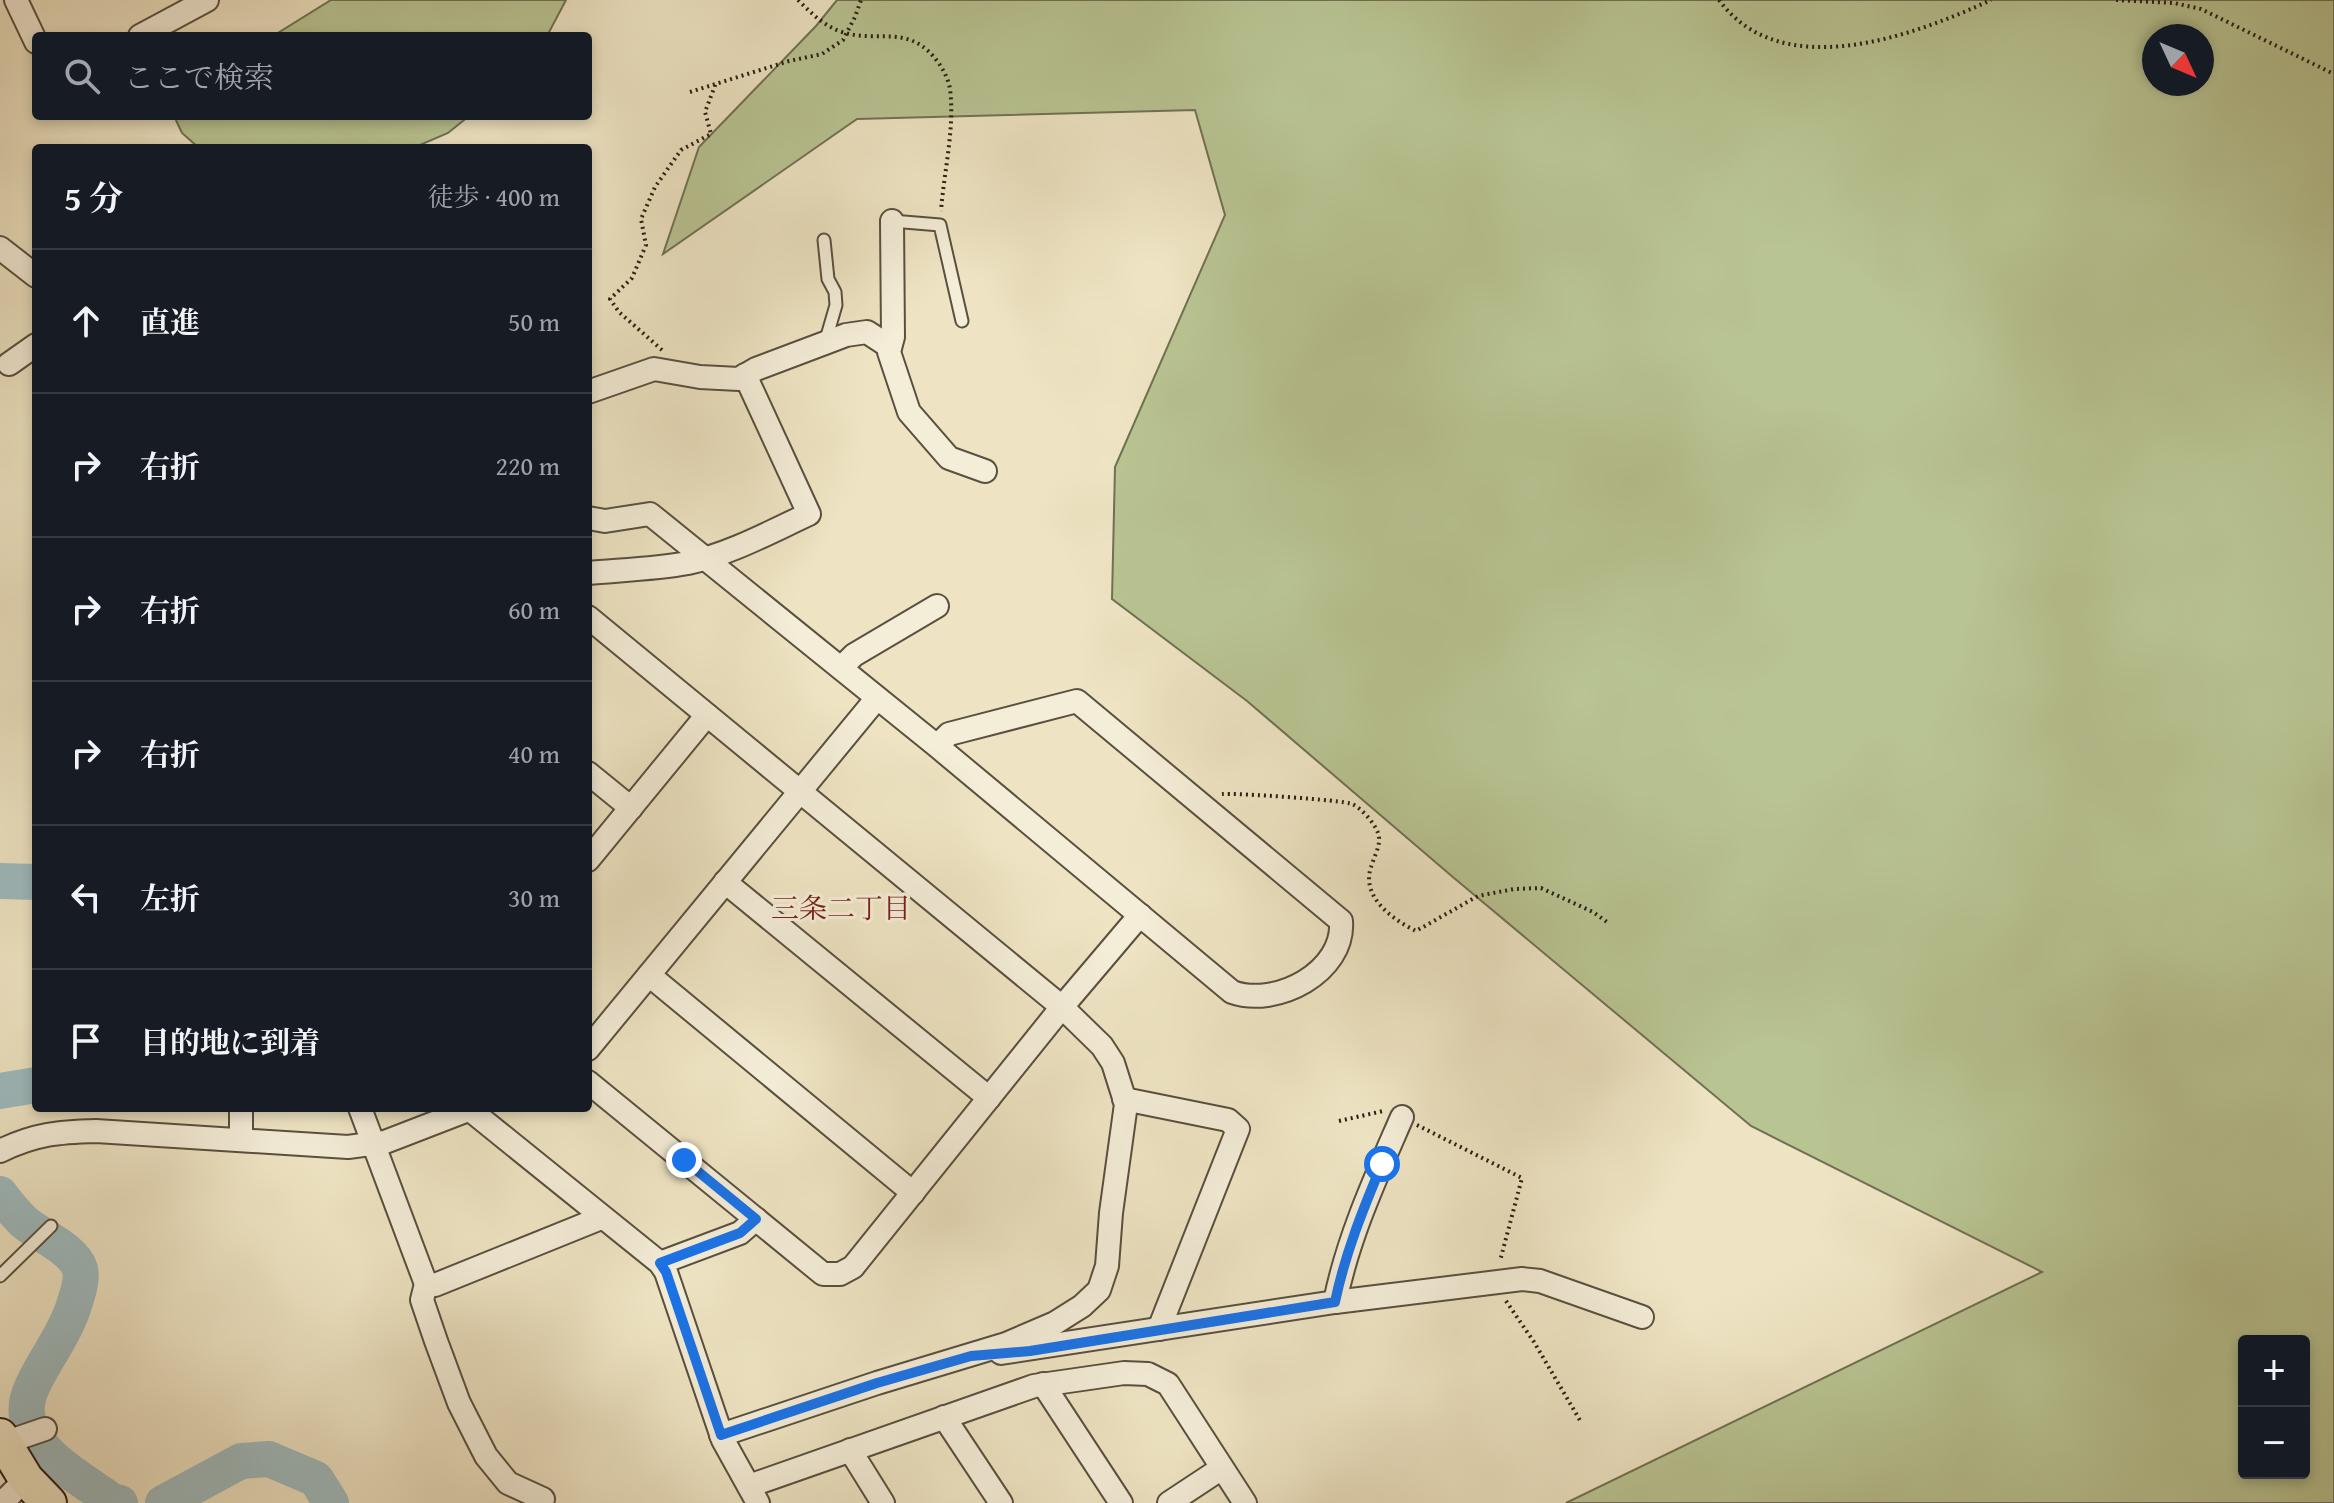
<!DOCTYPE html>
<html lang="ja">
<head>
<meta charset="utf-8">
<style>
	:root { --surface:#171b24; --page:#20242c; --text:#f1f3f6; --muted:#9ea1a6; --line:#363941 }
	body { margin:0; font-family:"Gentium Book Plus","Noto Serif JP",serif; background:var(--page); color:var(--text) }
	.controls { position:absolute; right:24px; bottom:24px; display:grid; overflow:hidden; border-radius:8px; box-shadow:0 4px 12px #0003 }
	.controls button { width:72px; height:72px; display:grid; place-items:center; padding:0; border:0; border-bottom:2px solid var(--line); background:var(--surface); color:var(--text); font:40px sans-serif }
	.compass { position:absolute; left:2142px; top:24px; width:72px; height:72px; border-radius:50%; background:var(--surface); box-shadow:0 4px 12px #0003; rotate:134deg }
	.stop { position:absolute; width:24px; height:24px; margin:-18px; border:6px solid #1a73e8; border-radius:50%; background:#fff }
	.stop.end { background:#1a73e8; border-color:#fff; box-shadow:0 2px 8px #0008 }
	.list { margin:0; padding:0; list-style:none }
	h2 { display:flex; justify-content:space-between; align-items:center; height:104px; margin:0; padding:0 32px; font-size:34px }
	h2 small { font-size:26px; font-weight:400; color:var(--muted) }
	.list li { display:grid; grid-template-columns:52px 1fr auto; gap:24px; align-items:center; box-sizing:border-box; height:144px; padding:0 32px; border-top:2px solid var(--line) }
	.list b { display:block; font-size:30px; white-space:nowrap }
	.list em { font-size:26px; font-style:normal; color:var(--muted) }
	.icon { flex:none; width:44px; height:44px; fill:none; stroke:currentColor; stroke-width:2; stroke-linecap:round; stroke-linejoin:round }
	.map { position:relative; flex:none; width:2334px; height:1503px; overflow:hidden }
	.search { position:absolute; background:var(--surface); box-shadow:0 4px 12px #0003; left:32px; top:32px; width:560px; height:88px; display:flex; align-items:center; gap:20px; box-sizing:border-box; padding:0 28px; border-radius:8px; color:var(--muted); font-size:30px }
	.panel { position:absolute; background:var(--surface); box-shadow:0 4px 12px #0003; left:32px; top:144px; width:560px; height:968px; border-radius:8px }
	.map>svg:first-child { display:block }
	.green { fill:#b9c493; stroke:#707153; stroke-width:2; fill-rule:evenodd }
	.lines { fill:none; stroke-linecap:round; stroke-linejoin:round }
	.river { stroke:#9fbbbf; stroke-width:36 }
	.lane-casing { stroke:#59503f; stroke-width:15 }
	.street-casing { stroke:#59503f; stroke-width:26 }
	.primary-casing { stroke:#271e13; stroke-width:38 }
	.path { stroke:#271e13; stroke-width:4; stroke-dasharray:2 4; stroke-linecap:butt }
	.lane { stroke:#f4edd8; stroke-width:11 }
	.street { stroke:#f4edd8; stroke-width:22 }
	.primary { stroke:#eee4c3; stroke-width:34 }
	.route { stroke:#1a73e8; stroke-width:10 }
	.labels { text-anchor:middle; stroke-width:6; stroke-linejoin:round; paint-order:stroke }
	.neighbourhood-label { font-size:28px; fill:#7a1f14; stroke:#f4edd8 }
</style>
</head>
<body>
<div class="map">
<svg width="2334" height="1503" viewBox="0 0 2334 1503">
	<rect width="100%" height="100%" fill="#eee4c3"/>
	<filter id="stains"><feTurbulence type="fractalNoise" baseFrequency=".0025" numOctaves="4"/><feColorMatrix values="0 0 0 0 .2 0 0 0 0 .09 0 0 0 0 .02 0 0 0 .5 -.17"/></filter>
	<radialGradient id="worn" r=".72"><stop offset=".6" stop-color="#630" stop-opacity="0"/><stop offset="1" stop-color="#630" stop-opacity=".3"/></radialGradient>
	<g class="green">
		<polygon points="331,0 566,0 547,36 273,36"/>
		<path d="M837,0H2334V1503H1566L2042,1272L1751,1126L1454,878L1247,701L1112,599L1115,467L1225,215L1195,110L857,119L663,254L699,147L816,26ZM2202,36V84H2154V36ZM2244,1341H2304V1473H2244Z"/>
		<polygon points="174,116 469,116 448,133 413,148 199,148 182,133"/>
	</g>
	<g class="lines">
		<g class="river">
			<polyline points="0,881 36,882"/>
			<polyline points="0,1091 36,1085"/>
			<path d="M0,1194C7,1204 15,1213 24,1222C40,1236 73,1248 80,1269C83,1281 76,1299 72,1311C62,1339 44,1360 32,1387C7,1441 77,1475 112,1501L120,1503"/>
			<polyline points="163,1503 241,1461 269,1459 316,1479 331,1503"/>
		</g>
		<g class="lane-casing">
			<g id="lane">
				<polyline points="892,221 940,225 962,321"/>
				<polyline points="824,240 828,279 835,292 836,305 825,343"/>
				<polyline points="0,1276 51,1226"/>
			</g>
		</g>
		<g class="street-casing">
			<g id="street">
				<polyline points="16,0 36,42"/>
				<polyline points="140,36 207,0"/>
				<polyline points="892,221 893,337 889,352 909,412 949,458 985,471"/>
				<polyline points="0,248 36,276"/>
				<polyline points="9,364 36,345"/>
				<polyline points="588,392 654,369 700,377 739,379 756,369 825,343 846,335 867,332 890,347"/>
				<path d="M588,518L605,521L650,514L937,746L1232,992C1276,1008 1345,972 1341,921L1077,701L949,734L937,746"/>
				<path d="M588,573C621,570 655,569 688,563C730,554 770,532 809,514L745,375"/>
				<polyline points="588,617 1062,1007 1102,1046 1113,1063 1126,1104 1111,1213 1107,1266 1099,1290 1082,1306 1055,1323 1006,1344 877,1383 721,1435"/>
				<polyline points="841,668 854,655 937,606"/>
				<polyline points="588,773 631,808"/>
				<polyline points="588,860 707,715"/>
				<polyline points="725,882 989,1098"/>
				<polyline points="649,975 913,1193"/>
				<polyline points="588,1049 877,698"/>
				<polyline points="588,1082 823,1274 840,1274 853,1267 1062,1007 1140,915"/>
				<polyline points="1124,1099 1228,1120 1238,1129 1159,1329"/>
				<polyline points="241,1108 241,1140"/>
				<polyline points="360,1108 426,1284 435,1285 601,1218"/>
				<polyline points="469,1109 660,1263 666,1272 723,1440 758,1503"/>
				<path d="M0,1151C35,1134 58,1132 96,1131L348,1147L385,1142L473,1108"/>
				<polyline points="660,1263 740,1233 756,1219"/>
				<polyline points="426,1284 422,1300 436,1341 459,1403 486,1456 508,1483 543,1499"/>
				<path d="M1335,1302C1348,1237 1376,1177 1402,1117"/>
				<polyline points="1001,1353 1335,1302 1522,1279 1540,1281 1642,1317"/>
				<polyline points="1043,1384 1121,1503"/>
				<polyline points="944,1417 1001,1503"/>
				<polyline points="4,1443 45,1429"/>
				<polyline points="850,1450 883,1503"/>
				<polyline points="749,1486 1034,1386 1124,1373 1148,1374 1168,1384 1245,1503"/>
				<polyline points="0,1502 6,1499 26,1479"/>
				<polyline points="1169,1503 1222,1468"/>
			</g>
		</g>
		<g class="primary-casing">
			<polyline id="primary" points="0,1436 26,1479 49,1503"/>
		</g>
		<g class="path">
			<path d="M798,0C811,13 824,26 842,32C876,43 906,25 933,56C941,65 948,77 950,89C955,128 944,171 941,211"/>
			<path d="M1719,0C1781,85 1913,36 1991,0"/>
			<polyline points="2116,0 2174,3 2201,9 2334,74"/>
			<polyline points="690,92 789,61 822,54 843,40 855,17 861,0"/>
			<polyline points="662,350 619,312 610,299 632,278 646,245 641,219 655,187 681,150 711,134 705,112 716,83"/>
			<path d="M1222,794C1236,793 1343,800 1352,804C1362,808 1378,827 1379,837C1380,847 1374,857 1371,867C1361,897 1392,919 1416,931L1478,896L1514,889L1541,888L1593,912L1607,922"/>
			<polyline points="1339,1121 1383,1111"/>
			<polyline points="1417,1125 1522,1178 1500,1261"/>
			<polyline points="1506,1301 1534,1342 1581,1422"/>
		</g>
		<use href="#lane" class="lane"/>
		<use href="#street" class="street"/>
		<use href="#primary" class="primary"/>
	</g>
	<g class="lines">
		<path class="route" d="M684,1160L756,1219L740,1233L660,1263L666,1272L721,1435L877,1383L971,1356L1030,1351L1335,1302C1345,1254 1363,1209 1382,1164"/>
	</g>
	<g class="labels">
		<g class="neighbourhood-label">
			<text x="841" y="918">三条二丁目</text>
		</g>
	</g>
	<rect width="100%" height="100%" filter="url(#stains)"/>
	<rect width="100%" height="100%" fill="url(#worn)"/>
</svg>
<div class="controls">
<button>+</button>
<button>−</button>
</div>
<svg class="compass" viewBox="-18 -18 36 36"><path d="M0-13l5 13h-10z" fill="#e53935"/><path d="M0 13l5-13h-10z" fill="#9ea1a6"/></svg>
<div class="stop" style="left:1382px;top:1164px"></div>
<div class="stop end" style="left:684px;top:1160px"></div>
<div class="search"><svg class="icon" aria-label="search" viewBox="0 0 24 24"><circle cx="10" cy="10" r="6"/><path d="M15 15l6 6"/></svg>ここで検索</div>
<section class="panel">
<h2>5 分<small>徒歩 · 400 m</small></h2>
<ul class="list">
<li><svg class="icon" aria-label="ahead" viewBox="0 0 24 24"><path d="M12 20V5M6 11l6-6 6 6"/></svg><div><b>直進</b></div><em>50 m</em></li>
<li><svg class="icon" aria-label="right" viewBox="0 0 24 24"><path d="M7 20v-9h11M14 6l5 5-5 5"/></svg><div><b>右折</b></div><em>220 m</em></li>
<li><svg class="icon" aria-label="right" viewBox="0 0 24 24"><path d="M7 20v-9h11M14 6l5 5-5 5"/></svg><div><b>右折</b></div><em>60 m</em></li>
<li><svg class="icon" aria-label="right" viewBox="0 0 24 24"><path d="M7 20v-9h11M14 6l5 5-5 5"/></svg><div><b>右折</b></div><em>40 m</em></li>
<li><svg class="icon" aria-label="left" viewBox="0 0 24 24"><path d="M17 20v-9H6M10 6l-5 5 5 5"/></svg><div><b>左折</b></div><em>30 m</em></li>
<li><svg class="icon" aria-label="arrive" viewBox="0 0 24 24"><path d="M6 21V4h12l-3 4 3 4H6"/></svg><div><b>目的地に到着</b></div></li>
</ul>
</section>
</div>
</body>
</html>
